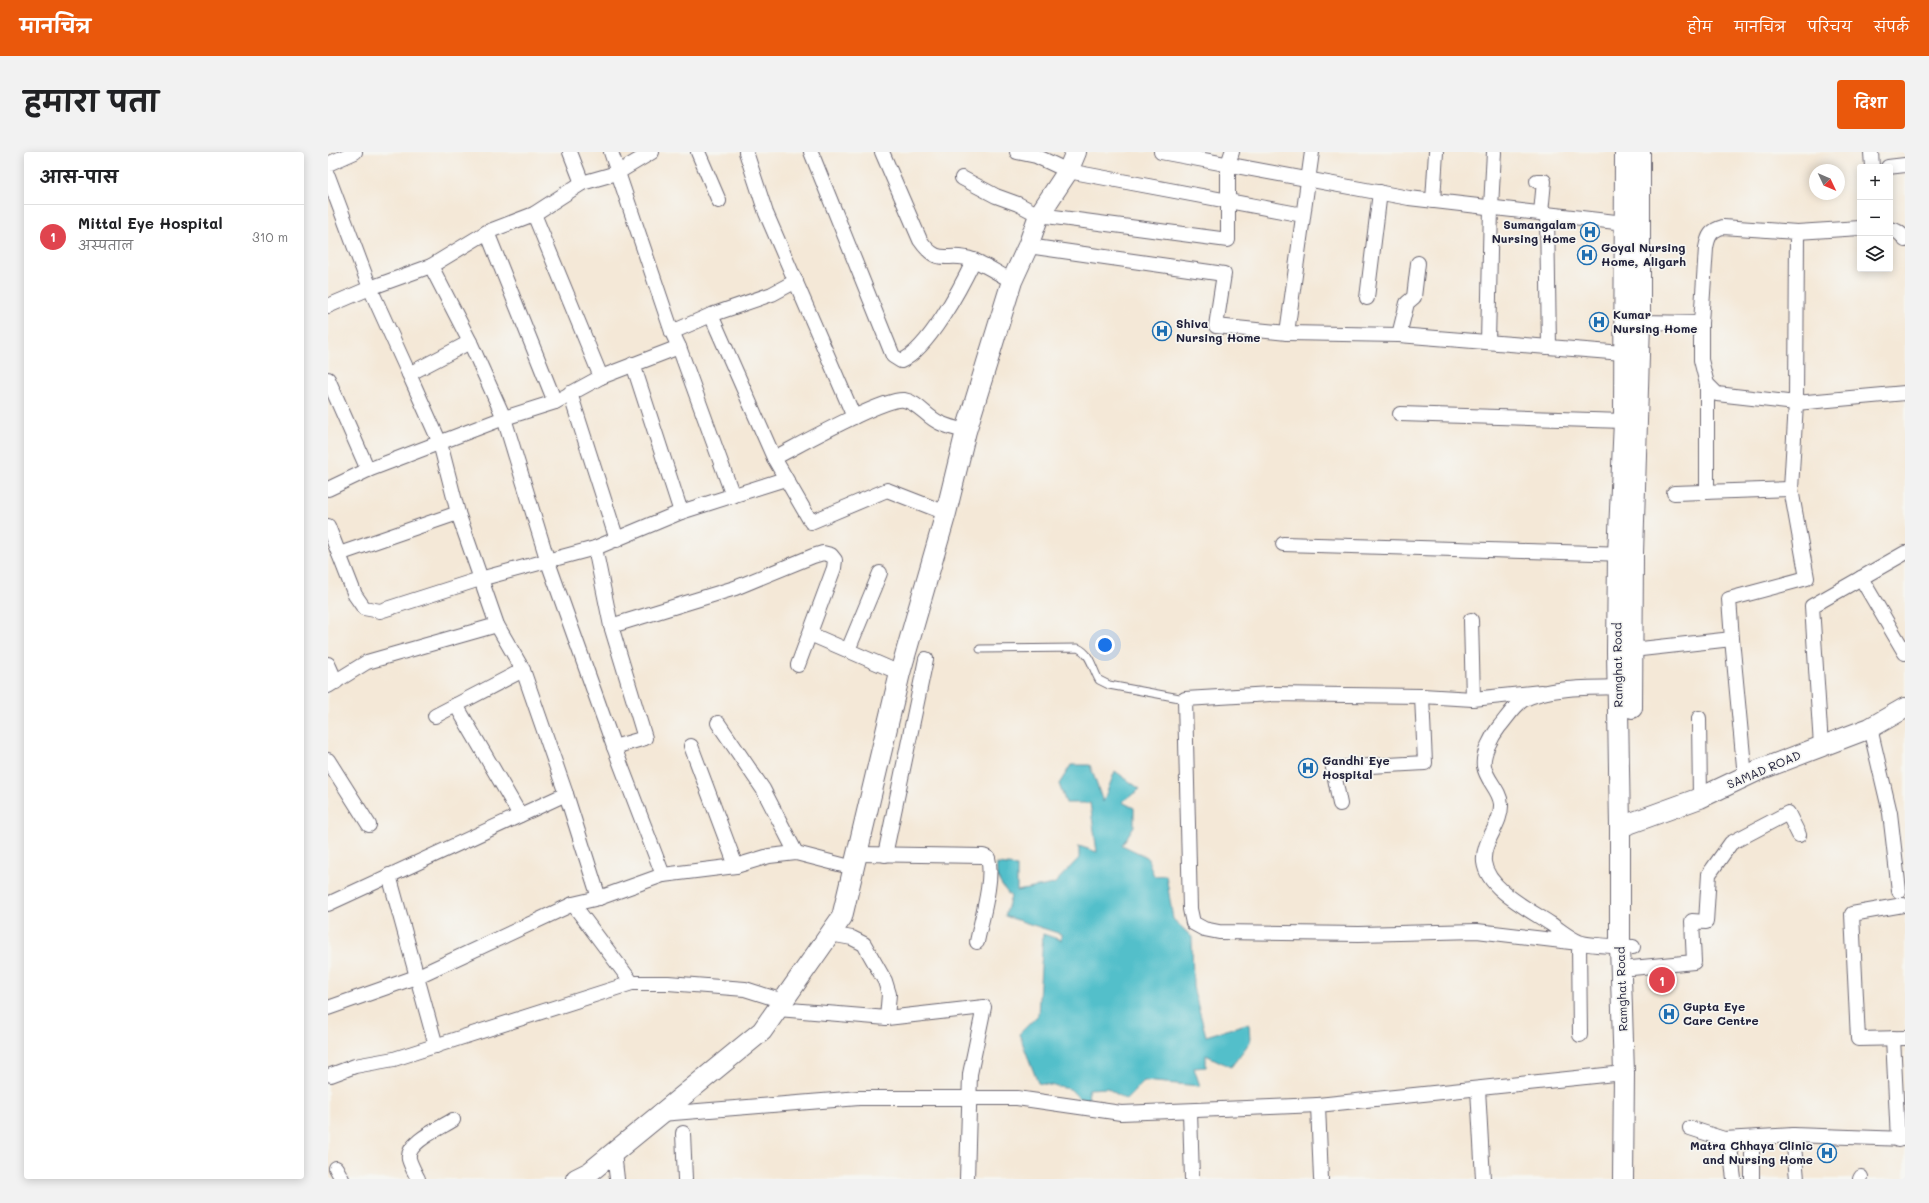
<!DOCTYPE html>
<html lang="hi">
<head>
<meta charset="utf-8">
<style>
	:root { --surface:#fff; --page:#f2f2f2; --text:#202124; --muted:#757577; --line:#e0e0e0; --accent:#ea580c }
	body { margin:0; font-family:Mali,"Playpen Sans Deva",sans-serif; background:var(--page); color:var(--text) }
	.controls { position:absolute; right:12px; top:12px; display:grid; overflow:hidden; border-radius:4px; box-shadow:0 2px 10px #0003 }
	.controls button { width:36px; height:36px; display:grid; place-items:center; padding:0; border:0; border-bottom:1px solid var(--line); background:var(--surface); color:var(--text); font:20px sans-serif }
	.compass { position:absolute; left:1481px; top:12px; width:36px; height:36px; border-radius:50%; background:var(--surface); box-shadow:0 2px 10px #0003; rotate:134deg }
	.you { position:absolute; left:777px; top:493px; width:14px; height:14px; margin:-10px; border:3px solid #fff; border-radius:50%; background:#1a73e8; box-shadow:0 0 0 6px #1a73e833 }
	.badge { display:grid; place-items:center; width:26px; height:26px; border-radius:50%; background:var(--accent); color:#fff; font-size:13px; font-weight:700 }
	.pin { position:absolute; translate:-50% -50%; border:2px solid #fff; box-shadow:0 1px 4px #0006 }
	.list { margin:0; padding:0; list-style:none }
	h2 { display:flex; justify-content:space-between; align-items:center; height:52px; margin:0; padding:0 16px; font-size:17px }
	h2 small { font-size:13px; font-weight:400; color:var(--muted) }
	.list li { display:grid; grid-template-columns:26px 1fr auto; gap:12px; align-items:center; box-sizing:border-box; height:64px; padding:0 16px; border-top:1px solid var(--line) }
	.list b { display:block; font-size:15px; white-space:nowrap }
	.list p { margin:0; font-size:13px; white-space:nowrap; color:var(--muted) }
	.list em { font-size:13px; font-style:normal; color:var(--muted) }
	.icon { flex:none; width:22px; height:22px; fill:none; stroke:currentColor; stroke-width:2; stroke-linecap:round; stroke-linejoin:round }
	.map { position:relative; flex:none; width:1577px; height:1027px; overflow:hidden; border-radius:4px }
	header { display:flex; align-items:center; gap:24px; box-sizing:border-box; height:56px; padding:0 20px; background:var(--accent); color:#fff }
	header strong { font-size:19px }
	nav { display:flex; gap:22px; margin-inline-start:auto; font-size:14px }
	.intro { display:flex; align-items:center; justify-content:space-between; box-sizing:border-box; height:96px; padding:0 24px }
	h1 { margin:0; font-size:28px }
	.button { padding:10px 18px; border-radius:4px; background:var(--accent); color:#fff; font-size:14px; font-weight:700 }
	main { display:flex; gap:24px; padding:0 24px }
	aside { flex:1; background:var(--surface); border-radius:4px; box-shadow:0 2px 10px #0003 }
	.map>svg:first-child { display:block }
	.water { fill:#52bfca; stroke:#3a7082 }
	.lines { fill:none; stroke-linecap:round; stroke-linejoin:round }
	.lane-casing { stroke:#6c6772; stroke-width:9 }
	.street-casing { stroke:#6c6772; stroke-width:16 }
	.secondary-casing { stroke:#6c6772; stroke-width:22 }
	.lane { stroke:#fff; stroke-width:7 }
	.street { stroke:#fff; stroke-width:14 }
	.secondary { stroke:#fff; stroke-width:20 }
	.labels { text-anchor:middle; stroke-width:3.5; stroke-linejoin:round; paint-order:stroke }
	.poi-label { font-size:12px; font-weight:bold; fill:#22223b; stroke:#f6f6f2; text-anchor:start }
	.street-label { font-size:12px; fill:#22223b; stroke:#f6f6f2 }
</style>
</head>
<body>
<header>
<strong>मानचित्र</strong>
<nav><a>होम</a><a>मानचित्र</a><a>परिचय</a><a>संपर्क</a></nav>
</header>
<div class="intro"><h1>हमारा पता</h1><a class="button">दिशा</a></div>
<main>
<aside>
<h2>आस-पास<small></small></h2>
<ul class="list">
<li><span class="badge" style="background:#e0444e">1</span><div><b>Mittal Eye Hospital</b><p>अस्पताल</p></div><em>310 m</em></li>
</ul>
</aside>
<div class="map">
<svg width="1577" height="1027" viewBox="0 0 1577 1027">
	<rect width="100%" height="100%" fill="#f6f6f2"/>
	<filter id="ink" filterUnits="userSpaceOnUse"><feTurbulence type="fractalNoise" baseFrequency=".025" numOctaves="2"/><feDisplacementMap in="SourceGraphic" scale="8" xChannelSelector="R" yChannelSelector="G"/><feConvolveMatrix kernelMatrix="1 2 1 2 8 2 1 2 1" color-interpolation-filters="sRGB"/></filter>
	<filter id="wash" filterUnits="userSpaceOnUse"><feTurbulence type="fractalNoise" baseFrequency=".012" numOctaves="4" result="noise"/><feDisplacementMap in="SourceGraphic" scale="16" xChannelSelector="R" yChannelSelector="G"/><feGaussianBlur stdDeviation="0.9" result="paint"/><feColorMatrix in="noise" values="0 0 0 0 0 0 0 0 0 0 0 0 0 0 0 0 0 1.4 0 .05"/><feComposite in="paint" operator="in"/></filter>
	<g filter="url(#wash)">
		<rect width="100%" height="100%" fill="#f4e8d7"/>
		<path class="water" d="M743,613H762L775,650L787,619L812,637L794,650L806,656V674L794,693L819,705L826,724L838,723L845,767L864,785L865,835L878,884L921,871L922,890L903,915L878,903V915L866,916L872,934L816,929L798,948L779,936L760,937L761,949H754L742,937L710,931L691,882L710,863L715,782L733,788V782L677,764L683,745C674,734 667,727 669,712L689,714V739L726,732L751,706V694L769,700L762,651H738L731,632Z"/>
	</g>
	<g filter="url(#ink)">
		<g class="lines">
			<g class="lane-casing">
				<path id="lane" d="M652,497L750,496C763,502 764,516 771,528L781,533L857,547"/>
			</g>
			<g class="street-casing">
				<g id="street">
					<polyline points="242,0 254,31"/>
					<polyline points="283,0 344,180"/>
					<polyline points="370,0 391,49"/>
					<polyline points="418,0 438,61 526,265"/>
					<path d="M483,0L565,204L573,209C600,198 633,135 646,108"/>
					<path d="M554,0L592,88C612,117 619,98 645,108C658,113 671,122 684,129"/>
					<polyline points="689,0 708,4 740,19 975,63"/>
					<polyline points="833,0 1081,46 1305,72"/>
					<polyline points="1543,0 1544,15"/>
					<polyline points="0,12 27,0"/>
					<polyline points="1560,15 1577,13"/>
					<polyline points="0,24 42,136 81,222 142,190"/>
					<polyline points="634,26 668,44 690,52 711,63 900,88 900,12 904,0"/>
					<polyline points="1209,29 1216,29 1213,61"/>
					<polyline points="1105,49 1108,0"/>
					<polyline points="206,62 273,225"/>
					<polyline points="1219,62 1221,195"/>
					<path d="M1562,77C1568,78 1574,82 1577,88"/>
					<polyline points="159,80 227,250"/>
					<polyline points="1469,80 1532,76"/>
					<polyline points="700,94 896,122 888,174 959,181 1071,183 1295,201"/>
					<polyline points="103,114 142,190 176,266 220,410 286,595 335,723"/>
					<polyline points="1039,146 1052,40"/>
					<polyline points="0,154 42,136 103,114 159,80 206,62 254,31 289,21 324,0"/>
					<polyline points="383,163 446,306 483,370 559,338 618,361"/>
					<polyline points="1312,170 1373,171 1373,208 1379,232 1389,242 1468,251 1577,241"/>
					<polyline points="959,181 984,0"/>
					<polyline points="1071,183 1079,151 1086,145 1090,111"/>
					<polyline points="1160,190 1163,55 1166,0"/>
					<polyline points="351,195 405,344"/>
					<polyline points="305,212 353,360"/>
					<polyline points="0,227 40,318"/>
					<polyline points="242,241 289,388"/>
					<polyline points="1072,262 1296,269"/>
					<path d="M446,306C468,295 556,245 576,248C590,250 599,266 612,271C620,275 629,277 638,279"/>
					<polyline points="0,337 40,318 176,266 227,250 273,225 351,195 344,180 383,163 444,142 468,129"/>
					<polyline points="1379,340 1379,232"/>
					<polyline points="1346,341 1463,337"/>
					<polyline points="0,374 27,443 36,456 52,459 152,427 267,396 353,360 457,327"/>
					<polyline points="955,392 1299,402"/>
					<polyline points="267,396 283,474 317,586 286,595"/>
					<polyline points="11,402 130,361 112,291 81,222"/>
					<polyline points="1533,426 1577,501"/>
					<polyline points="1143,468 1145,547"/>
					<polyline points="283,474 407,436 485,404 495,401 503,403 507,408 506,416 470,513"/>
					<polyline points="482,482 572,521"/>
					<polyline points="1404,487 1417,625"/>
					<polyline points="520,498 552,421"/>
					<path d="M1304,498L1404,487L1401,447L1479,426L1463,337L1468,251L1469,80L1395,75C1383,78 1380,84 1378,96L1373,171"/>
					<polyline points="0,512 8,530"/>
					<polyline points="0,534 39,510 169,473"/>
					<path d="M1299,535C1269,536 1220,534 1195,548C1186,554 1178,567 1171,575C1164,584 1154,602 1156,614C1158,628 1172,638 1173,652C1174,673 1154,689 1156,710C1159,737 1202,758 1223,772C1232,778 1241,786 1251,790C1260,794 1292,794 1305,795"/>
					<polyline points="1213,540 1145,547 1094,544 943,542 857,547 862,757 865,771 876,777 891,780 1031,782 1149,779 1251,791 1252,883"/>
					<polyline points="128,553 192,663"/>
					<polyline points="107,564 195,518"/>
					<polyline points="1371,566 1372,646"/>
					<polyline points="390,571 435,637 468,701"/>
					<polyline points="1542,576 1562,661 1571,739"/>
					<polyline points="363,594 408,714"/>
					<polyline points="1493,594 1484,454 1577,401"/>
					<polyline points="0,608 41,673"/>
					<polyline points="238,642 271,746"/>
					<polyline points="1012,652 1005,616 1097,611 1094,544"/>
					<path d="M531,702L655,704L660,706C666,726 653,769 649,790"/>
					<polyline points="557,703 598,507"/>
					<polyline points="61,723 108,894"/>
					<polyline points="0,752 238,642 195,518 169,473 130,361"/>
					<polyline points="245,752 304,831 340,831 417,837 455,849"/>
					<polyline points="1575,753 1524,762 1530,887 1577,886"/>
					<polyline points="502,782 524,786 536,792 557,829 561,842 559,866"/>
					<polyline points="1304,816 1366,810 1364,769 1378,770 1381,722 1403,691 1460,661 1471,683"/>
					<polyline points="0,856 88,825 245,752 271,746 335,723 408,714 441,704 468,701 526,716"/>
					<polyline points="450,857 559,866 656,855 642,922 639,1027"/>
					<polyline points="1565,886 1570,988"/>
					<polyline points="3,923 27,914 66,907 304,831"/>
					<polyline points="1150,937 1155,1027"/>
					<polyline points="862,959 864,1027"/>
					<polyline points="333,962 531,946 689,946 793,961 990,953"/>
					<polyline points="1362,976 1396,987 1465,983 1577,987"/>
					<polyline points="355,981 357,1027"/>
					<polyline points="1465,983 1469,1027"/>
					<polyline points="1424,986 1424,1027"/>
					<polyline points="1401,987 1406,1027"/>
					<polyline points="286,1001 289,1027"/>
					<polyline points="8,1016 14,1027"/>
					<path d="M90,1027C87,1021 83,1014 81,1007C78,990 113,976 125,968"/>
					<polyline points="993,1027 990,953 1296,921"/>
					<polyline points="1532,1027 1533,1025"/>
				</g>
			</g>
			<g class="secondary-casing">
				<g id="secondary">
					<polyline points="1304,556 1305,402 1312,170 1312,0"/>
					<polyline points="1292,675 1372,646 1431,618 1542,576 1577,556"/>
					<polyline points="248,1027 262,1020 434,879 514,765 572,521 618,361 638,279 684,129 700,94 711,63 740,19 748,0"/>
					<polyline points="1295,1027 1296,921 1292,794 1292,675 1289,499 1290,402 1296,269 1297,0"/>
				</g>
			</g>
			<use href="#lane" class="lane"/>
			<use href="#street" class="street"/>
			<use href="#secondary" class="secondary"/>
		</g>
	</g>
	<defs>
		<g id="hospital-ring" transform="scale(1)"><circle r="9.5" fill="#f6f6f2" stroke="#1f6fb2" stroke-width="1.5"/><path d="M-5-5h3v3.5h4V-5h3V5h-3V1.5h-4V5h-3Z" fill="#1f6fb2"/></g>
	</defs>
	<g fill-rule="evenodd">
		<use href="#hospital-ring" x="1262" y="80"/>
		<use href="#hospital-ring" x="1259" y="103"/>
		<use href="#hospital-ring" x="1271" y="170"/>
		<use href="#hospital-ring" x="834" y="179"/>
		<use href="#hospital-ring" x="980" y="616"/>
		<use href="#hospital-ring" x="1341" y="862"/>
		<use href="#hospital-ring" x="1499" y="1001"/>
	</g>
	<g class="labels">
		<g class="poi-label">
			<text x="1248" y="77" text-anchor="end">Sumangalam<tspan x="1248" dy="14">Nursing Home</tspan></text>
			<text x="1273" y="100">Goyal Nursing<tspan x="1273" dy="14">Home, Aligarh</tspan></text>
			<text x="1285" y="167">Kumar<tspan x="1285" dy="14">Nursing Home</tspan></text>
			<text x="848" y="176">Shiva<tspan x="848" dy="14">Nursing Home</tspan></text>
			<text x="994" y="613">Gandhi Eye<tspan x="994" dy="14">Hospital</tspan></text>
			<text x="1355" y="859">Gupta Eye<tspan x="1355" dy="14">Care Centre</tspan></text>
			<text x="1485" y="998" text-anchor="end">Matra Chhaya Clinic<tspan x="1485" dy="14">and Nursing Home</tspan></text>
		</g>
		<g class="street-label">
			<text transform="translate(1290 513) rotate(-91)" y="4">Ramghat Road</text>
			<text transform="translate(1436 618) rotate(-23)" y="4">SAMAD ROAD</text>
			<text transform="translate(1294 837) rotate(-92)" y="4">Ramghat Road</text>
		</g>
	</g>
</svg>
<div class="controls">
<button>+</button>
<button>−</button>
<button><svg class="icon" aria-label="layers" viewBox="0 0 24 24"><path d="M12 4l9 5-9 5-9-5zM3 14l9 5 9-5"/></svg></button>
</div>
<svg class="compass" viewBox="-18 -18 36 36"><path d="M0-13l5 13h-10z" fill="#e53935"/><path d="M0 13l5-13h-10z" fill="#757577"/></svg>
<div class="you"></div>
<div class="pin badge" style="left:1334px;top:828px;background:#e0444e">1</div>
</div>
</main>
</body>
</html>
